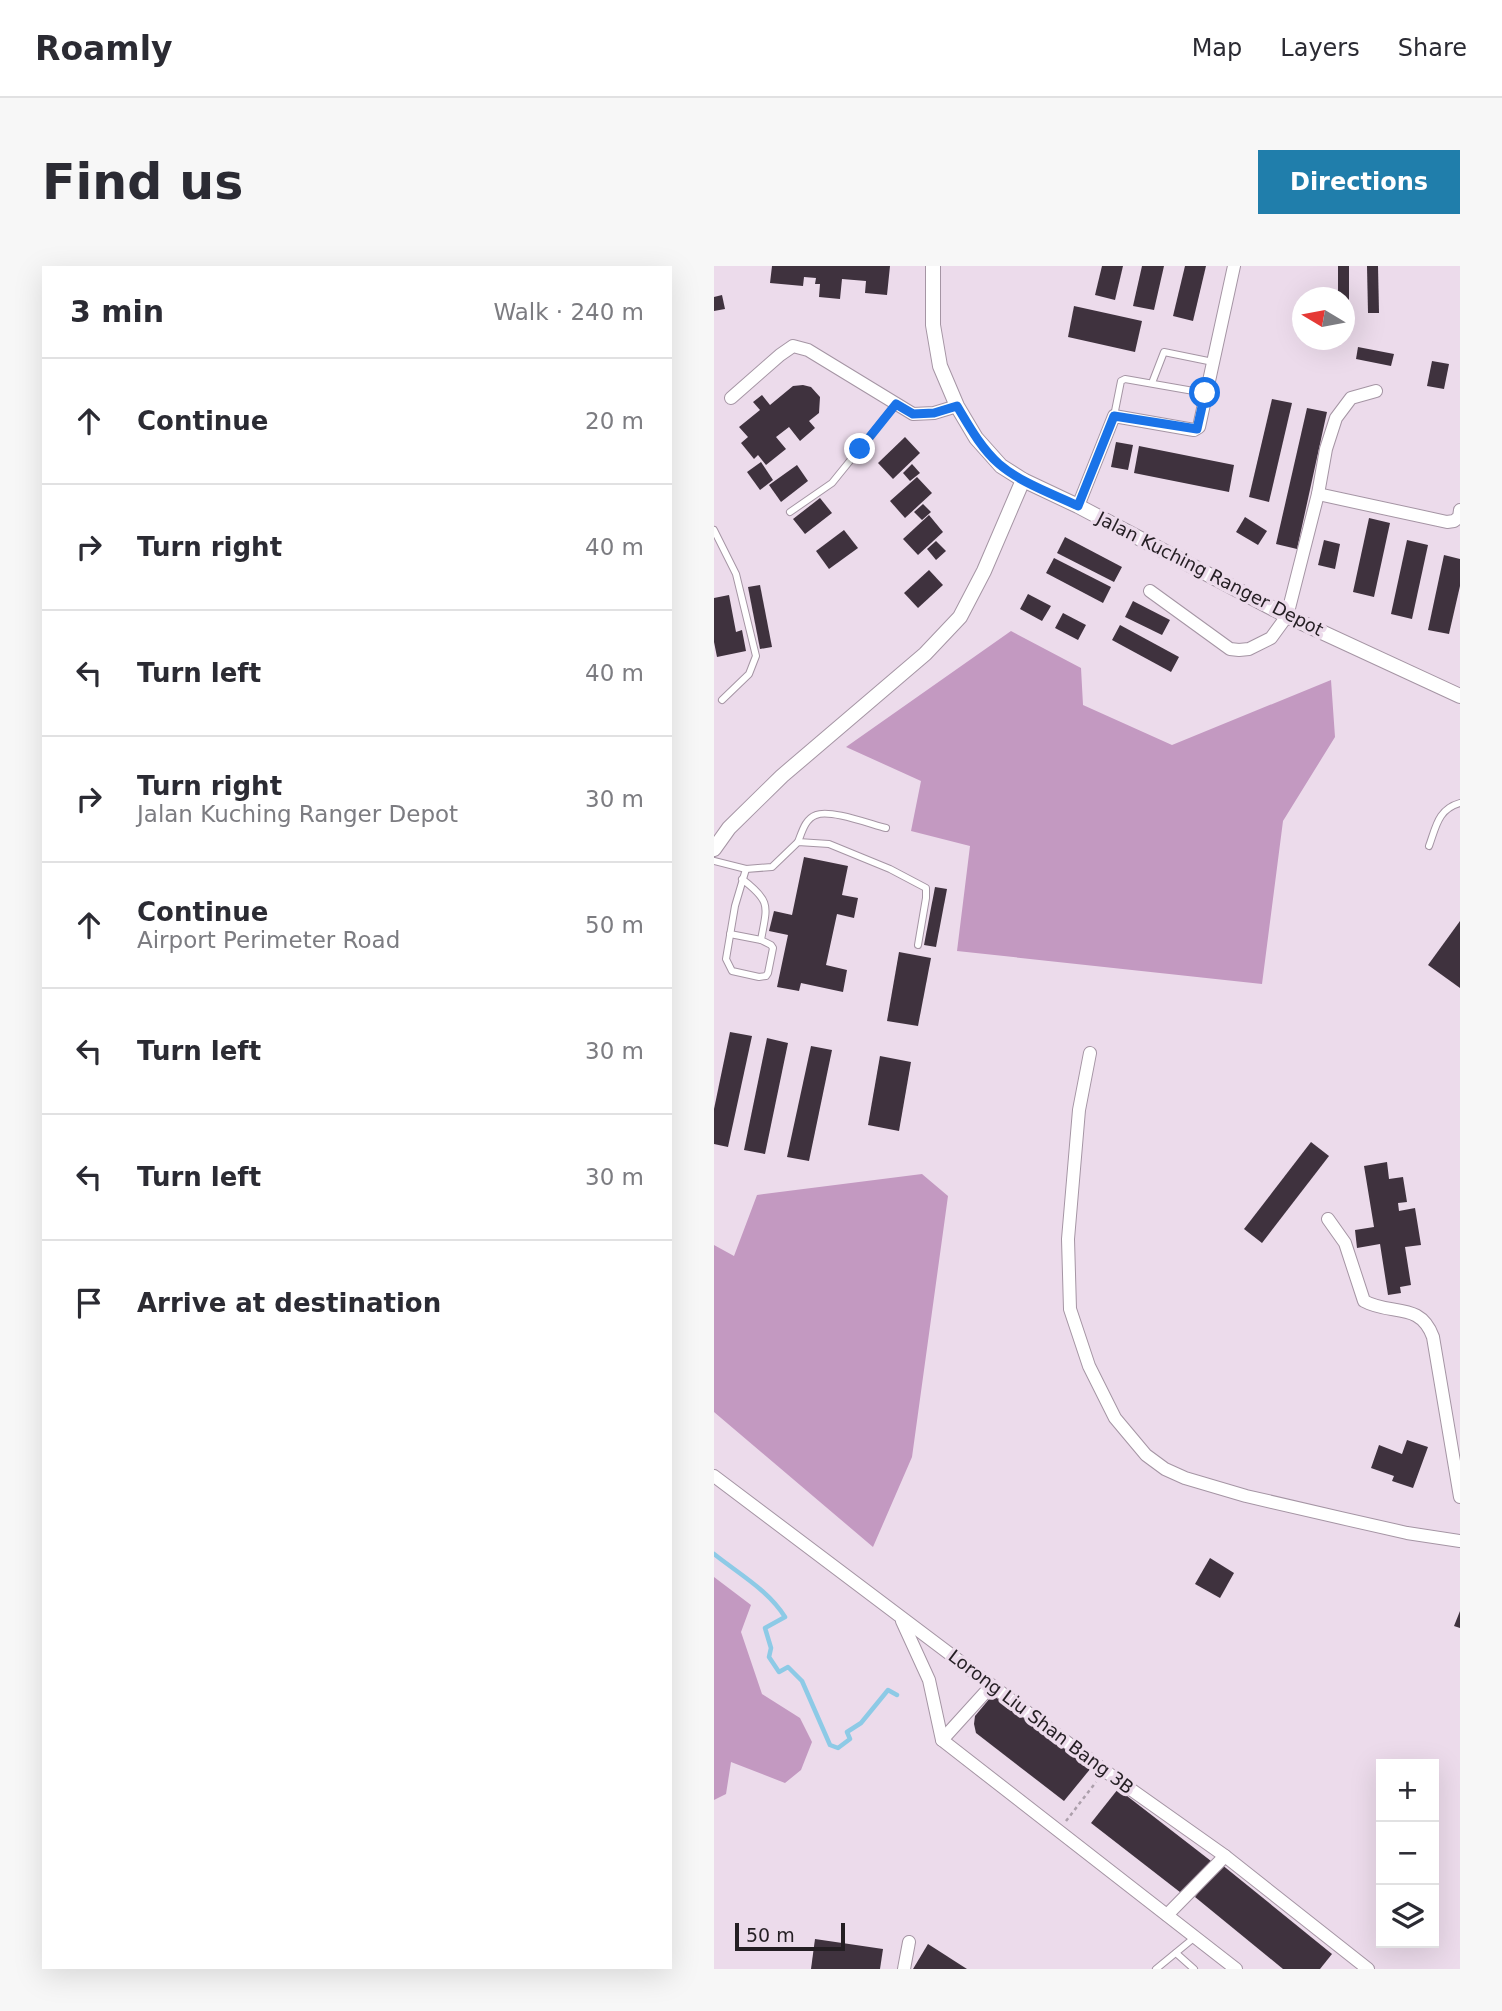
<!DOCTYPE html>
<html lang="en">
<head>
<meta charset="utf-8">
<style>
	:root { --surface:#fff; --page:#f7f7f7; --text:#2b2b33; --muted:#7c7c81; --line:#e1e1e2; --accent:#207eab }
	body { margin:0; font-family:"DejaVu Sans",sans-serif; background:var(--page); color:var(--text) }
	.controls { position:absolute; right:21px; bottom:21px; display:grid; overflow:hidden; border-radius:0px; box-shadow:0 7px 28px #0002 }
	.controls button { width:63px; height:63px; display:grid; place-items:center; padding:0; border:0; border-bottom:2px solid var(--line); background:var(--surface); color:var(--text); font:35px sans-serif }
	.compass { position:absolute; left:578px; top:21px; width:63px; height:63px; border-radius:50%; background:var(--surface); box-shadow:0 7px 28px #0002; rotate:280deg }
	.scale { position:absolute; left:21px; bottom:18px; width:110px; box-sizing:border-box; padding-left:7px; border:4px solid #241e23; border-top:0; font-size:19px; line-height:24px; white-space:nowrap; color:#241e23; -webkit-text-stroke:5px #ecdbeb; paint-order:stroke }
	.stop { position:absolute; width:21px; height:21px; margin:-16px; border:5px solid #1a73e8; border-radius:50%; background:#fff }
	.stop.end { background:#1a73e8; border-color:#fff; box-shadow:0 2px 7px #0008 }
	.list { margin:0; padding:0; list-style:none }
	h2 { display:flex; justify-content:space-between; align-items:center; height:91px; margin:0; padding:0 28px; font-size:30px }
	h2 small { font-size:23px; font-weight:400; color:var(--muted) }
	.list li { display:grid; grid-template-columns:46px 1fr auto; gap:21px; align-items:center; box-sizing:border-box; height:126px; padding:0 28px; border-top:2px solid var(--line) }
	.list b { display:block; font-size:26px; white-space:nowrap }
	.list p { margin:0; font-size:23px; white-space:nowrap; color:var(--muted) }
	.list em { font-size:23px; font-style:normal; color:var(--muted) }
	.icon { flex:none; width:38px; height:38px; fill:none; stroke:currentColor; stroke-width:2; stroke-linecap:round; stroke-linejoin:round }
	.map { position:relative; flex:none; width:746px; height:1703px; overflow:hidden; border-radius:0px }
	header { display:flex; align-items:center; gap:42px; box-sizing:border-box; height:98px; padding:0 35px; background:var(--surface); border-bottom:2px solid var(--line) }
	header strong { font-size:33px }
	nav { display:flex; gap:38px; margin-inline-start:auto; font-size:24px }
	.intro { display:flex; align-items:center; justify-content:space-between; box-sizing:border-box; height:168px; padding:0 42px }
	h1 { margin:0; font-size:49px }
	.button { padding:18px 32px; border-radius:0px; background:var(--accent); color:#fff; font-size:24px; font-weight:700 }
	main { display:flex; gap:42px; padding:0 42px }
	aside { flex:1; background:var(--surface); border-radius:0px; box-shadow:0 7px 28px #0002 }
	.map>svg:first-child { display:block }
	.forest { fill:#c399c1 }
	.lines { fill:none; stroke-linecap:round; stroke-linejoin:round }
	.stream { stroke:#8dcae6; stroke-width:4.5 }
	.building { fill:#3f323e }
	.service-casing { stroke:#a595a4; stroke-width:8 }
	.minor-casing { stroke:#a595a4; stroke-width:14 }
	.tertiary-casing { stroke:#a595a4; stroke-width:16 }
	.path { stroke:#ac9fab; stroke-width:2.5; stroke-dasharray:3.5 3.5; stroke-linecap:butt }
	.service { stroke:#fff; stroke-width:6 }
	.minor { stroke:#fff; stroke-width:12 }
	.tertiary { stroke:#fff; stroke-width:14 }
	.route { stroke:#1a73e8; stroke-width:9 }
	.labels { text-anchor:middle; stroke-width:7; stroke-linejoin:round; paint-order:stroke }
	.street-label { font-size:18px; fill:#241e23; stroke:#ecdbeb }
</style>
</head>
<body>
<header>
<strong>Roamly</strong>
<nav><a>Map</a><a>Layers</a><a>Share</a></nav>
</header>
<div class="intro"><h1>Find us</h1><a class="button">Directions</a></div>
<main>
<aside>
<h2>3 min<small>Walk · 240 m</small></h2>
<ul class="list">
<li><svg class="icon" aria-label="ahead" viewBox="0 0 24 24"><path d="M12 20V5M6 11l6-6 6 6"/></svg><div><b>Continue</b></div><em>20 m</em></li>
<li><svg class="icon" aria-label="right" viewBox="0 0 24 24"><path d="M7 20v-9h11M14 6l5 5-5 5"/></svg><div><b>Turn right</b></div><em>40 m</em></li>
<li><svg class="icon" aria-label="left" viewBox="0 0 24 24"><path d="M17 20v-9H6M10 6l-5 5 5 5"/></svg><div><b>Turn left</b></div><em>40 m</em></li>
<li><svg class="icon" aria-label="right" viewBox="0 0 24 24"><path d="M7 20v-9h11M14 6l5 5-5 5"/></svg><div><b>Turn right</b><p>Jalan Kuching Ranger Depot</p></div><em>30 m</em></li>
<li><svg class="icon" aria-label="ahead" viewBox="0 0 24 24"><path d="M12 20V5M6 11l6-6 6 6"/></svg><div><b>Continue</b><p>Airport Perimeter Road</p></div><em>50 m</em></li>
<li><svg class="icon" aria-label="left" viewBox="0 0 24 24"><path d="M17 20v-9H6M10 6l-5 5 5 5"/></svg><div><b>Turn left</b></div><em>30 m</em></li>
<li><svg class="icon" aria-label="left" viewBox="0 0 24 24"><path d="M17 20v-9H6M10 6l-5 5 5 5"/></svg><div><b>Turn left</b></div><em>30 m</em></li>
<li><svg class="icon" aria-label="arrive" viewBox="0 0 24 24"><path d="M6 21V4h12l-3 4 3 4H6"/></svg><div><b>Arrive at destination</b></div></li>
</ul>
</aside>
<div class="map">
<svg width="746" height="1703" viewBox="0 0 746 1703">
	<rect width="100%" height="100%" fill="#ecdbeb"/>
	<g class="forest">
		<polygon points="297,365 367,402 369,439 458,479 617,414 621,471 569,555 548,718 243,685 256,580 197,565 207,515 132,481"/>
		<polygon points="208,908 234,930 198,1191 159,1281 0,1146 0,979 20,990 43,929"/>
		<polygon points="0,1311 37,1339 27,1366 48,1428 86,1452 98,1476 87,1504 71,1517 17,1496 12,1528 0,1534"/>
	</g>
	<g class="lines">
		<path class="stream" d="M0,1288C25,1308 54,1324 71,1351L51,1362L57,1382L55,1391L65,1406L74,1401L88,1415L116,1479L124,1482L136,1473L133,1466L147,1457L174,1424L183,1429"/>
	</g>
	<g class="building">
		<polygon points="58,0 176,0 173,29 151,27 152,15 128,13 126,33 105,31 106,18 101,18 102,12 90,11 89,20 56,17"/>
		<polygon points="388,0 409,0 401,34 381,29"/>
		<polygon points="428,0 450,0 440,44 419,40"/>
		<polygon points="471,0 492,0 479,55 459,50"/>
		<polygon points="624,0 635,0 635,34 624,32"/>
		<polygon points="653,0 664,0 665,47 654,47"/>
		<polygon points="8,29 11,43 0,45 0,31"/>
		<polygon points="360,40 428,55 421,86 354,71"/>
		<polygon points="644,81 680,88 677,100 642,93"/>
		<polygon points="718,95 735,98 730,123 713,120"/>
		<polygon points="89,119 97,121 106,131 105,147 95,155 101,162 86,175 75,161 62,171 72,183 52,199 44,189 40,193 27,177 34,171 25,161 46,144 39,136 48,129 56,139 79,120"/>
		<polygon points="558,133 578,137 555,236 535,231"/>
		<polygon points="593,142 613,146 583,283 562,278"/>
		<polygon points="191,171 206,187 179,213 164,197"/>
		<polygon points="402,176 419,179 414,204 397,201"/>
		<polygon points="425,180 520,199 515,226 420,207"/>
		<polygon points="47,196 59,214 46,224 33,206"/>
		<polygon points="198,198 206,207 196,215 189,207"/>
		<polygon points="83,199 94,215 67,236 55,219"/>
		<polygon points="203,211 218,227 191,252 176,235"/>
		<polygon points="106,232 118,247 91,268 79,253"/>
		<polygon points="209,238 217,246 208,254 200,246"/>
		<polygon points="215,249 229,266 204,289 189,273"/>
		<polygon points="531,251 553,265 544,279 522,266"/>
		<polygon points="655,252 676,257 660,331 639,326"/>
		<polygon points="130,264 144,282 115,303 102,285"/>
		<polygon points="351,271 408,301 400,316 343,287"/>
		<polygon points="610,274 626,278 621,303 604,299"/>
		<polygon points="693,274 714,279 698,353 677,348"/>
		<polygon points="222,275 232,285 222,294 213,283"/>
		<polygon points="730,289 746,293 746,320 735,368 714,364"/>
		<polygon points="340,292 397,321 389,337 332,307"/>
		<polygon points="215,304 229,319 204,342 190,327"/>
		<polygon points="46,319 58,381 46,383 34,321"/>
		<polygon points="314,328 337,340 328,355 306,343"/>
		<polygon points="15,329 22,366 28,364 32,385 3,391 0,376 0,332"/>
		<polygon points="419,335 456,354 448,369 411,351"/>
		<polygon points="349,347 372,359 364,374 341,362"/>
		<polygon points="406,359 465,391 457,406 398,374"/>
		<polygon points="90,591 134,600 128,629 144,632 140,652 123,648 112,699 133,704 129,726 87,717 85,725 63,721 74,669 55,665 60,645 78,649"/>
		<polygon points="221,621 233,623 222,681 210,679"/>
		<polygon points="746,655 746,722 714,699"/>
		<polygon points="185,686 217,692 204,760 173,755"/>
		<polygon points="16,766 38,770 14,881 0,878 0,843"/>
		<polygon points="53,772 74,777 51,888 30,884"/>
		<polygon points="97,780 118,784 95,895 73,891"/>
		<polygon points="166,790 197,796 185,865 154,859"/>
		<polygon points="597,876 615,890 548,977 530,963"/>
		<polygon points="673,896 675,913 689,911 693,936 684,937 685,945 701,942 707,979 691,981 697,1019 686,1021 687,1027 674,1029 666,978 643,982 641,964 660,961 650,900"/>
		<polygon points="693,1174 714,1181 699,1222 678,1215 680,1210 657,1202 665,1179 688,1188"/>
		<polygon points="496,1292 520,1307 506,1332 481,1318"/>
		<polygon points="746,1345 746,1362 740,1360"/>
		<polygon points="283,1430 377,1502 350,1535 262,1467 260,1458 261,1450 276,1432"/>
		<polygon points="404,1523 497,1595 471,1630 377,1557"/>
		<polygon points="507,1598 618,1688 606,1703 569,1703 481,1631"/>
		<polygon points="101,1673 169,1683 166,1703 97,1703"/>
		<polygon points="214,1678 253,1703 199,1703"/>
	</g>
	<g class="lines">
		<g class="service-casing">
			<g id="service">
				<polyline points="438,117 450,86 499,96"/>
				<polyline points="400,150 407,115 411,113 491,127"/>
				<polyline points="76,246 118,217 182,138"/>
				<polyline points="0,264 22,308 42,390 35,408 8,434"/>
				<path d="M84,576C88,566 91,553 102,549C116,543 156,558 172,562"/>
				<path d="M715,580C722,561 724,543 746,537"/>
				<polyline points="0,595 32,603 58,601 84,576 115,578 176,603 212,622 212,632 204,679"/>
				<path d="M28,613C58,636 53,640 47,674L57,679L59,682L54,707L52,710L45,711L18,705L12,693L21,640L32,603"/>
				<polyline points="16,668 47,674"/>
				<polyline points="462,1687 480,1703"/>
				<polyline points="442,1703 481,1671"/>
			</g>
		</g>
		<g class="minor-casing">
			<g id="minor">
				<polyline points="17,132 66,89 79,80 94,84 199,148 220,147 243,140"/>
				<polyline points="604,228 733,256 740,255 745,251 746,244"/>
				<polyline points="364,240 400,150 480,164 485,161 520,0"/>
				<polyline points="436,325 516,383 525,384 535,383 557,372 573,350 604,228 612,183 622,152 637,132 662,125"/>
				<polyline points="376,787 365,844 354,973 356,1043 375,1100 401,1152 432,1189 451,1203 471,1212 532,1230 627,1252 693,1267 746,1275"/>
				<path d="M614,953L631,977L650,1035C677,1050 706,1035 719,1071L746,1231"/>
				<polyline points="0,1210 391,1505 511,1590 654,1703"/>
				<polyline points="188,1355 215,1414 228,1474 522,1703"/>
				<polyline points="228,1474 277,1420"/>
				<polyline points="453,1649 511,1590"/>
				<polyline points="190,1703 195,1676"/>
			</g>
		</g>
		<g class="tertiary-casing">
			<g id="tertiary">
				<polyline points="219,0 219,59 226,100 243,140 262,172 287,200 309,214 364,240 573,350 746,430"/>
				<polyline points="0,583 15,562 68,510 211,388 246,351 270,305 309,214"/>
			</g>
		</g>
		<polyline class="path" points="352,1555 382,1516"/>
		<use href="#service" class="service"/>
		<use href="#minor" class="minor"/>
		<use href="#tertiary" class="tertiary"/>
	</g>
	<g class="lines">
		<path class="route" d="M146,183L182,138L199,148L220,147L243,140C255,160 267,182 285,198C307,217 339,228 364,240L400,150L483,163L491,127"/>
	</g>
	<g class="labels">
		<g class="street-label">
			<text transform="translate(496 308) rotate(27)" y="6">Jalan Kuching Ranger Depot</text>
			<text transform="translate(327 1456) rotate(37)" y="6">Lorong Liu Shan Bang 3B</text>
		</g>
	</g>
</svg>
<div class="controls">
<button>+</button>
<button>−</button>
<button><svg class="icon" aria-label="layers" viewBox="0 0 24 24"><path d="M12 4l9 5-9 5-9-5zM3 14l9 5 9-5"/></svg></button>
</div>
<svg class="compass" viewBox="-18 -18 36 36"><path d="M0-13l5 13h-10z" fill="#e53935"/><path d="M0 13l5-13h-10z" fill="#7c7c81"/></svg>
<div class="scale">50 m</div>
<div class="stop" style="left:491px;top:127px"></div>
<div class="stop end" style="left:146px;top:183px"></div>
</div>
</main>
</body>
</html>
